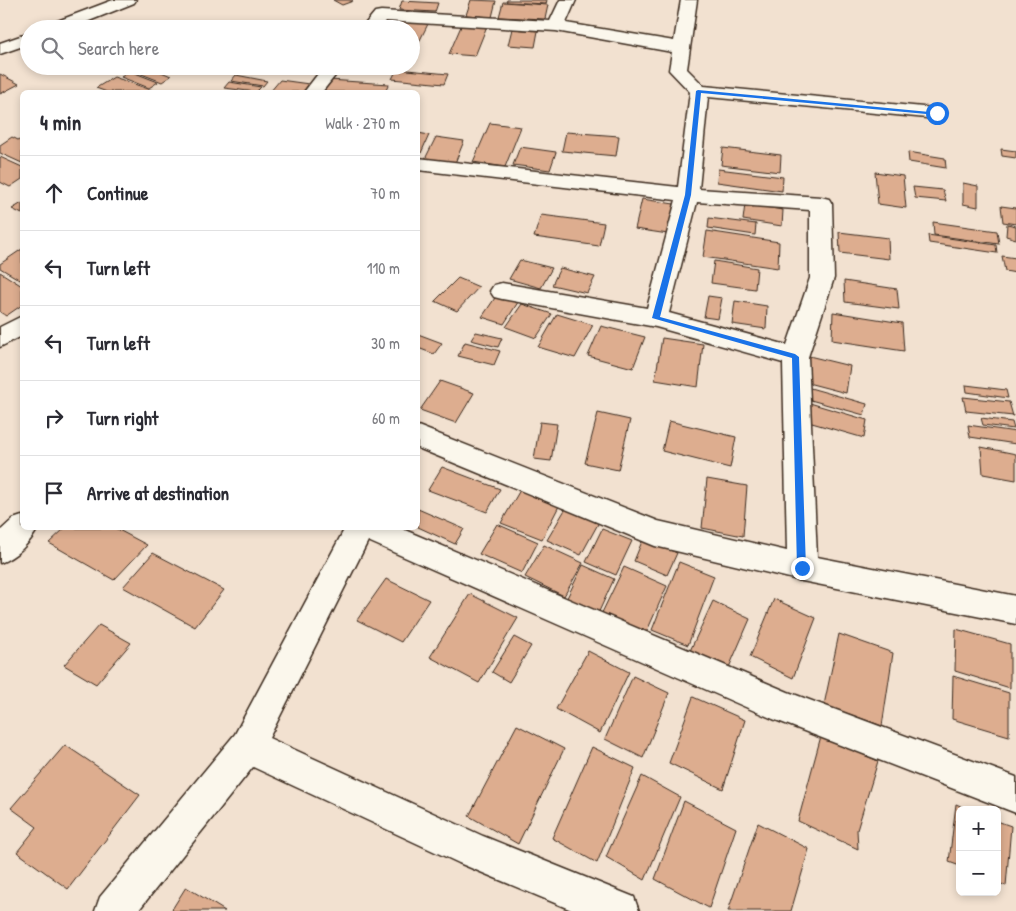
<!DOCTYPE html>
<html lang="en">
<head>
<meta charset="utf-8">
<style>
	:root { --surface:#fff; --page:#f7f7f7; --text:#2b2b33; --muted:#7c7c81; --line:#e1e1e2 }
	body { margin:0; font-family:"Patrick Hand",sans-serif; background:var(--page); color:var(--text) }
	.controls { position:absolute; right:15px; bottom:15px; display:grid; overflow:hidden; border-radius:8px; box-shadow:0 2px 8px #0003 }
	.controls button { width:45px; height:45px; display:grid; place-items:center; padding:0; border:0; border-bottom:1px solid var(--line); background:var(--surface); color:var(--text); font:25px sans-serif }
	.stop { position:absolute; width:15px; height:15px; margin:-11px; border:4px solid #1a73e8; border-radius:50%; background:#fff }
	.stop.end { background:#1a73e8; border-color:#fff; box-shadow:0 1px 5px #0008 }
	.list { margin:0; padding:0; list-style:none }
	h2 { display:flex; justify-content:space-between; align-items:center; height:65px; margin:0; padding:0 20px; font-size:21px }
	h2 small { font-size:16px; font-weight:400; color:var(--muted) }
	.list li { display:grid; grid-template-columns:32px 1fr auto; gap:15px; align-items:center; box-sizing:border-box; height:75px; padding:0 20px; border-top:1px solid var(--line) }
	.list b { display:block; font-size:19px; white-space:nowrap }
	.list em { font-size:16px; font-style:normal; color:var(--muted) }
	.icon { flex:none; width:28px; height:28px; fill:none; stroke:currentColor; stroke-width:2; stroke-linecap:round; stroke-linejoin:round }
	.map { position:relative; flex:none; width:1016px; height:911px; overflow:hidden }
	.search { position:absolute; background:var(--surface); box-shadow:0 2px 8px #0003; left:20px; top:20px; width:400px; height:55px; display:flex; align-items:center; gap:12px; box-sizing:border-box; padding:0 18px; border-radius:28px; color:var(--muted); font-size:19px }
	.panel { position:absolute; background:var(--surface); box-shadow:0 2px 8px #0003; left:20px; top:90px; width:400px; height:440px; border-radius:8px }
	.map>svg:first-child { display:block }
	.building { fill:#ddad8f; stroke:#3b2a1e }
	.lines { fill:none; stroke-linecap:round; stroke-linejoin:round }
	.minor-casing { stroke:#3b2a1e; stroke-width:3 }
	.minor { fill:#fbf7ec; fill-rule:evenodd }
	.route { fill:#1a73e8 }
</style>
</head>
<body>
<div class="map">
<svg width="1016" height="911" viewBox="0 0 1016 911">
	<rect width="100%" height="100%" fill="#f2e1d0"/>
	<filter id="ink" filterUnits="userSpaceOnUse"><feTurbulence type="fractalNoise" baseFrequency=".02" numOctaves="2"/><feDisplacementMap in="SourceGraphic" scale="10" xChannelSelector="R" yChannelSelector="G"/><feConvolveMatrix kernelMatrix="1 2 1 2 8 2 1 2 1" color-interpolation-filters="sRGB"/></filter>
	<g filter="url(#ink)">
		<g class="building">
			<polygon points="333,0 352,0 353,1 342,5"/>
			<polygon points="471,0 496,1 492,17 466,15"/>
			<polygon points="507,0 547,0 546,4 506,2"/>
			<polygon points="402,1 438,3 435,12 399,10"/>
			<polygon points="503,2 548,5 545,19 499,17"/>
			<polygon points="397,21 428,24 416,48 411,48 411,29 393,29"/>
			<polygon points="462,24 487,26 475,56 449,54"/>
			<polygon points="512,29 538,31 535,47 508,45"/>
			<polygon points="141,66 147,66 171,76 162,82 134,71"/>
			<polygon points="278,66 322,66 317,73"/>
			<polygon points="397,69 448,74 444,84 392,79"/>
			<polygon points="130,71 158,82 149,88 121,77"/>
			<polygon points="0,74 19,84 0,94"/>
			<polygon points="236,75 267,81 263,86 231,81"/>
			<polygon points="114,77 157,92 107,92 96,88"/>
			<polygon points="280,80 309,84 303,92 270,92"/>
			<polygon points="329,80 389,84 385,92 323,92"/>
			<polygon points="229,82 261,87 256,92 224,88"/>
			<polygon points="490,123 521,127 505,167 473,162"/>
			<polygon points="566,132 619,136 616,156 562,151"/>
			<polygon points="418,133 429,135 421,153 418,152"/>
			<polygon points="12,137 22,142 22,163 0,153 0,145"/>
			<polygon points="436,137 464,141 455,163 425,159"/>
			<polygon points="520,147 556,152 550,170 513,165"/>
			<polygon points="723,148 781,155 780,172 721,165"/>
			<polygon points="1001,149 1016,151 1016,158 1002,156"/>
			<polygon points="908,152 945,158 946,168 909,162"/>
			<polygon points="0,157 22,167 22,179 10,187 0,182"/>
			<polygon points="718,169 783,177 782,191 717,182"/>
			<polygon points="875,172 903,176 906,208 878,204"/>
			<polygon points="963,183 978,186 978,207 963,204"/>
			<polygon points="913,187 943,190 946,201 915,198"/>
			<polygon points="642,199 674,204 668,234 635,229"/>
			<polygon points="22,203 22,214 12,209"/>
			<polygon points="745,204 783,210 782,226 743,220"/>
			<polygon points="1001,206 1016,208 1016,224 1003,222"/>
			<polygon points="541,215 604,223 599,246 534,237"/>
			<polygon points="709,218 756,224 755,235 708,228"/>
			<polygon points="933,222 997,231 999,244 934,235"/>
			<polygon points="1007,224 1016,226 1016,239 1006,236"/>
			<polygon points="707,231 779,242 778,268 703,257"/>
			<polygon points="839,232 888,238 889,259 840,253"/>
			<polygon points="928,235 996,245 997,253 929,243"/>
			<polygon points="22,249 22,281 0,268 0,264"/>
			<polygon points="1002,256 1016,258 1016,273 1005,271"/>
			<polygon points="520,260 552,268 541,288 509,279"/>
			<polygon points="714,261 757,268 755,289 711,283"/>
			<polygon points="560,268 595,277 587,293 552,285"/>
			<polygon points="0,272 22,286 22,305 6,316 0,312"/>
			<polygon points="458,278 479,287 457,311 435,301"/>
			<polygon points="844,281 897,289 899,309 845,302"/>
			<polygon points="499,292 520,299 504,324 482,317"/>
			<polygon points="708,296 722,298 718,319 704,317"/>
			<polygon points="735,301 767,306 766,329 732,324"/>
			<polygon points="522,304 552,314 536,338 506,327"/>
			<polygon points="833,312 902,323 904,351 832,340"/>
			<polygon points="557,314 593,325 575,358 538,347"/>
			<polygon points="601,326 645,337 633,368 588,356"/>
			<polygon points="476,332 502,338 498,347 471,340"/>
			<polygon points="418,334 442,343 434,354 418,348"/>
			<polygon points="662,338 703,344 698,387 655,380"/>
			<polygon points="465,342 500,351 494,365 458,356"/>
			<polygon points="809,356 850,366 846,393 804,382"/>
			<polygon points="440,381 474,393 456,423 420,410"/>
			<polygon points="966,385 1006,390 1008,398 967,392"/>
			<polygon points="803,386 867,404 864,415 800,397"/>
			<polygon points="963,397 1009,402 1013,416 966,411"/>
			<polygon points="803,401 867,420 864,438 798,419"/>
			<polygon points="598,413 630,420 618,470 585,463"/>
			<polygon points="981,418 1012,422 1014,429 983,425"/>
			<polygon points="669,421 736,437 730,468 662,451"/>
			<polygon points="540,422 557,424 551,461 534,459"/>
			<polygon points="968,425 1016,432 1016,444 970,437"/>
			<polygon points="981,447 1016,454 1016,480 983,474"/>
			<polygon points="442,467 500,489 487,512 428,490"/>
			<polygon points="707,479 747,486 743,536 702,528"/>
			<polygon points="520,490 559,506 542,539 501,523"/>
			<polygon points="566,508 599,522 581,555 547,540"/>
			<polygon points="418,509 464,529 455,544 418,527"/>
			<polygon points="497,524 538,542 522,573 479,554"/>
			<polygon points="65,528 115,528 147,545 114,580 49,543"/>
			<polygon points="602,529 632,541 616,575 586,562"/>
			<polygon points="643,539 677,553 667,575 634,561"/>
			<polygon points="544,545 583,563 564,596 525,577"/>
			<polygon points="153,553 224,590 195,627 123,587"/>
			<polygon points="679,562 714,576 688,645 652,630"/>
			<polygon points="583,565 614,579 596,618 564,604"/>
			<polygon points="624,567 667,586 643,640 599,619"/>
			<polygon points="386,579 429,600 401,642 357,620"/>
			<polygon points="470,594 518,618 479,683 430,657"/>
			<polygon points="774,599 816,618 793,678 750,657"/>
			<polygon points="713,601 750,619 727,672 689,653"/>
			<polygon points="99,625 131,643 96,684 64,665"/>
			<polygon points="956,629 1010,644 1010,688 955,671"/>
			<polygon points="839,634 893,653 882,726 824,705"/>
			<polygon points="514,637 531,646 509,682 492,672"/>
			<polygon points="588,651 629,672 600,733 556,709"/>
			<polygon points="633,676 669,693 643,758 605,739"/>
			<polygon points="953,676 1009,693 1009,736 952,719"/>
			<polygon points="693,697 745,720 723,789 669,763"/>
			<polygon points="517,725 564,749 518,844 469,816"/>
			<polygon points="821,736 878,761 857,830 858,849 798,821"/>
			<polygon points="65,745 140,795 68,889 17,852 37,827 11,808"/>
			<polygon points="592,747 635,768 597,863 552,838"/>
			<polygon points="642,776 680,797 645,880 606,857"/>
			<polygon points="684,801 736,828 709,908 655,879"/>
			<polygon points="956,804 970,810 960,810 960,866 949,862"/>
			<polygon points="997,821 1011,826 1006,886 997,882"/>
			<polygon points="758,823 809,849 791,911 728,911"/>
			<polygon points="186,887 225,911 171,911"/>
		</g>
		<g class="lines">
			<g class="minor-casing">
				<g id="minor">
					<polygon points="113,0 136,0 134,3 69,29 45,29 47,25"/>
					<path d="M560,0H576L566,23L674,41L681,0H697L687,69L704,86L944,109L947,113L944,117L937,119L708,97L699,189L821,197L829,199L832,204L834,278L808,357L817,557L1016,596V624L802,581L655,546L418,448V426L658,521L787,551L783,363L656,327L502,299L494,297L490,291L494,285L502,283L647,308L676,200L418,170V158L678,187L690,92L669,70L672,52L556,31L385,21L379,29H361L375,12L381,11L550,21ZM697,202L810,210V278L787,345L669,313Z"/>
					<polygon points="29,33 29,44 0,54 0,43"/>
					<polygon points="324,66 343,66 322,92 304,92"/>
					<polygon points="22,316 22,336 0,347 0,327"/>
					<path d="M22,516V528H38C30,543 16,557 0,563V531L13,519Z"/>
					<polygon points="345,528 400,528 788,692 1016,777 1016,813 773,719 368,541 269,738 483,836 634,897 639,911 574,911 459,863 253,767 138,911 95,911 100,897 235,734"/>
				</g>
			</g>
			<use href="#minor" class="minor"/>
		</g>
	</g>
	<polygon class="route" points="698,90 940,113 937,115 701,93 691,195 660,317 795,354 799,357 806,568 802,572 797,568 792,358 652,318 685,195 696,91"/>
</svg>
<div class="controls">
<button>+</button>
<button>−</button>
</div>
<div class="stop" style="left:937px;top:113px"></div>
<div class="stop end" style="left:802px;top:568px"></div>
<div class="search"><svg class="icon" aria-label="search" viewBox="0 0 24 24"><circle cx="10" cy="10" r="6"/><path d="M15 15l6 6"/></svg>Search here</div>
<section class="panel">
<h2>4 min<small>Walk · 270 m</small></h2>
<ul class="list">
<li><svg class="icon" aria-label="ahead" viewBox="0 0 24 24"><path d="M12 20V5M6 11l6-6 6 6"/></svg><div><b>Continue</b></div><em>70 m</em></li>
<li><svg class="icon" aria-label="left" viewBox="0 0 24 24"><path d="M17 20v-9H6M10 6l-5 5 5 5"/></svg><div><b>Turn left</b></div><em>110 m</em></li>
<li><svg class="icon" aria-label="left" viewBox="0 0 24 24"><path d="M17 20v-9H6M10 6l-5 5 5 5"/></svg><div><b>Turn left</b></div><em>30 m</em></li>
<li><svg class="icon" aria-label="right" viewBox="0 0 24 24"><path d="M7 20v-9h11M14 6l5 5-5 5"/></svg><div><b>Turn right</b></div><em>60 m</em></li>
<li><svg class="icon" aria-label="arrive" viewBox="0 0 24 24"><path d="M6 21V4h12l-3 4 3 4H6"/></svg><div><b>Arrive at destination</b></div></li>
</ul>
</section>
</div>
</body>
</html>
